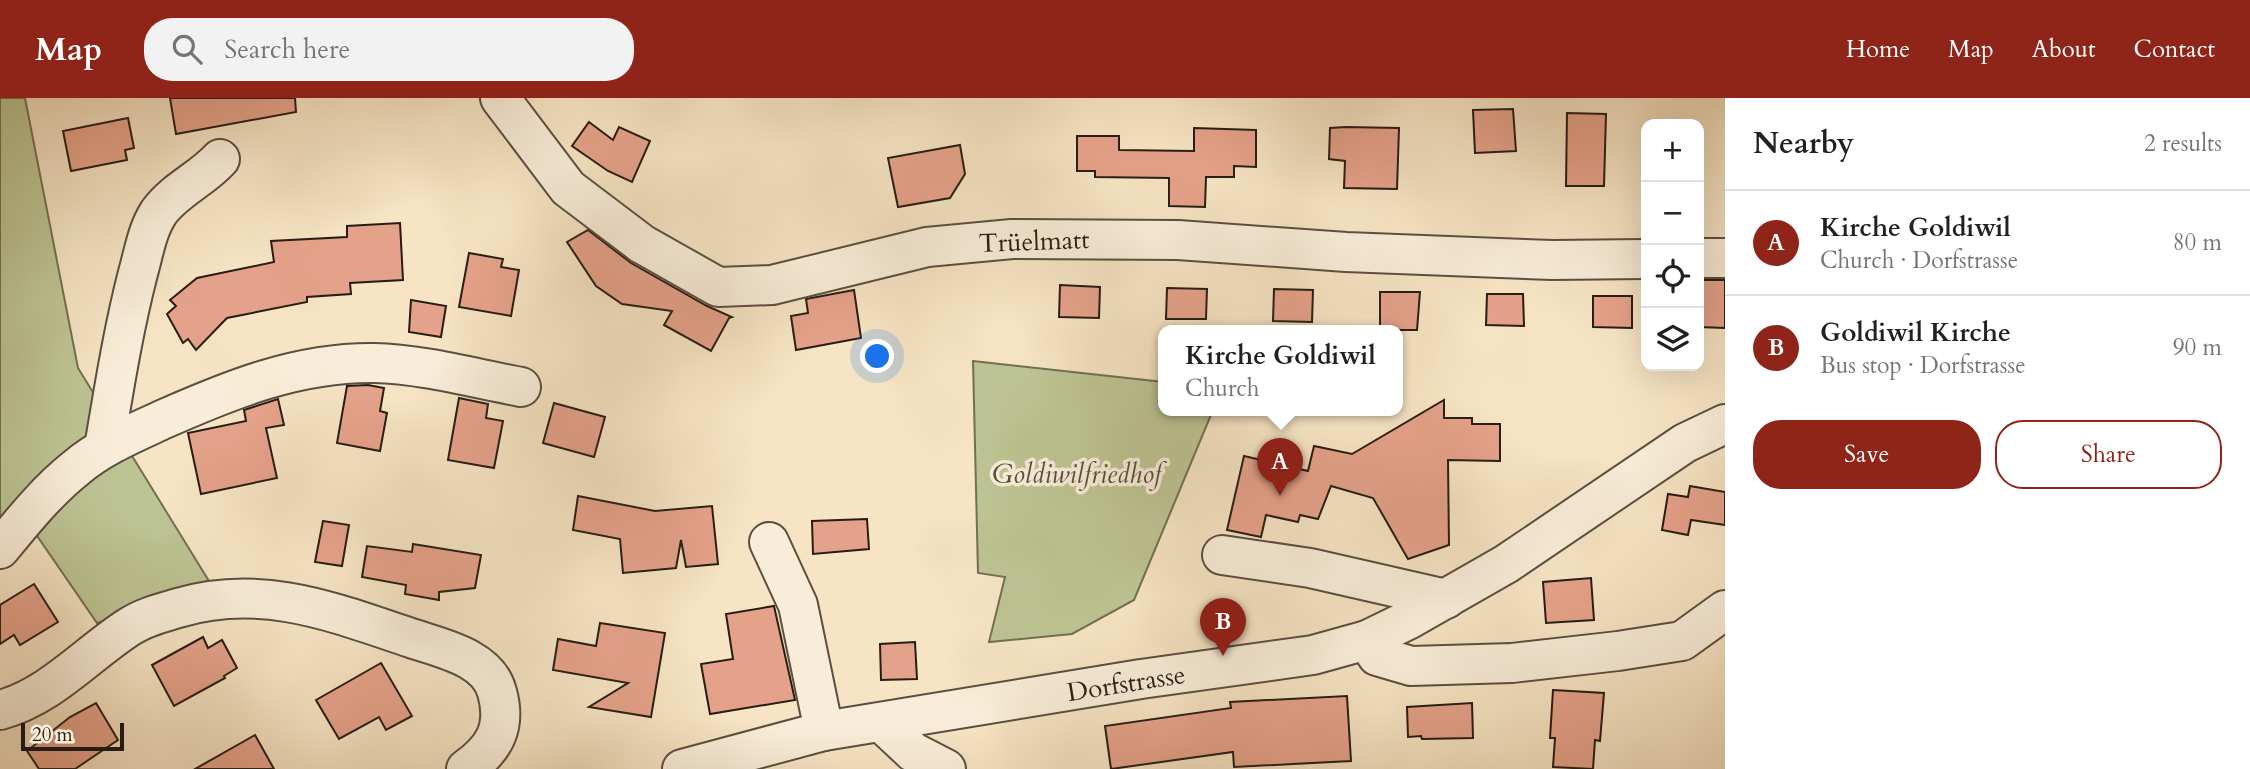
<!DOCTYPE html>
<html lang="en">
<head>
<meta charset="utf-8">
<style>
	:root { --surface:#fff; --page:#f2f2f2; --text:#202124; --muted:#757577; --line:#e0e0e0; --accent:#8f2418 }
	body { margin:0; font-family:Cardo,serif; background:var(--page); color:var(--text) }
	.controls { position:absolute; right:21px; top:21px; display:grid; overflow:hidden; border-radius:14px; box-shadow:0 7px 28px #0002 }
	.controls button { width:63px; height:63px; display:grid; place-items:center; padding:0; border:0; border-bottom:2px solid var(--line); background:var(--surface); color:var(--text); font:35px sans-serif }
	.scale { position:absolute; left:21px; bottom:18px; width:103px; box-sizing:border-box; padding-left:7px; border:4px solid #271d15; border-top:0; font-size:19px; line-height:24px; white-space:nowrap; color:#271d15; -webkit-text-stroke:5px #f9edd9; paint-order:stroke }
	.you { position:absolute; left:878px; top:259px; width:24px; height:24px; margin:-18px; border:5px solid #fff; border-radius:50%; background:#1a73e8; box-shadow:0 0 0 10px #1a73e833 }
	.badge { display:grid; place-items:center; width:46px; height:46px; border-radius:50%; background:var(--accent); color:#fff; font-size:23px; font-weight:700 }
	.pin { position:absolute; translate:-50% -58px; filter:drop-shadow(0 2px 4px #0008) }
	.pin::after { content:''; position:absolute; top:37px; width:24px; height:21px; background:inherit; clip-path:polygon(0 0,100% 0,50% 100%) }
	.popup { position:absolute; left:1158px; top:227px; width:245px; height:91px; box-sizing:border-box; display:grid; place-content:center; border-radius:14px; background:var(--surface); filter:drop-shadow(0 2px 5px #0005); font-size:23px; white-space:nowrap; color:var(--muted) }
	.popup b { font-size:26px; color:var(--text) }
	.popup::after { content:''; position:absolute; left:50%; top:100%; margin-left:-14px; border:14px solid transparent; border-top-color:var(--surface) }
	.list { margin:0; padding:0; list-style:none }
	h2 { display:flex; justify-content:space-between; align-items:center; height:91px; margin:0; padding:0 28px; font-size:30px }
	h2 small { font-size:23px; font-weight:400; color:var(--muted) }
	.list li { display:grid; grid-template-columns:46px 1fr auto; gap:21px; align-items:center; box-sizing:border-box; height:105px; padding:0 28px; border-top:2px solid var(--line) }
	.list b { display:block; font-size:26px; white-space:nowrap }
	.list p { margin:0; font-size:23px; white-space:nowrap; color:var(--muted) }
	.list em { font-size:23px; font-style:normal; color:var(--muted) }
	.actions { display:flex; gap:14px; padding:21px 28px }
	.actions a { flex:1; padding:16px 0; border:2px solid var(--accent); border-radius:28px; text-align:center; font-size:24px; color:var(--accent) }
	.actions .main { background:var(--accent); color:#fff }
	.icon { flex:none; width:38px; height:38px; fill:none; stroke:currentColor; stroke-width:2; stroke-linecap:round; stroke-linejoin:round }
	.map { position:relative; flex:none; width:1725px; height:671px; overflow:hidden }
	header { display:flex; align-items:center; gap:42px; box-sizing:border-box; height:98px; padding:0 35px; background:var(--accent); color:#fff }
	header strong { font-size:33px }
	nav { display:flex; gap:38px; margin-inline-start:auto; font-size:24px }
	.search { width:490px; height:63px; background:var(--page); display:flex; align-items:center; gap:18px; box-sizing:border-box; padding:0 24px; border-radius:28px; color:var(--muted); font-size:26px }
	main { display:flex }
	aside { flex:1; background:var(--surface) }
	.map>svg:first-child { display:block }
	.green { fill:#bdc493; stroke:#727054; stroke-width:2 }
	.building { fill:#e5a28a; stroke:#271d15; stroke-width:2 }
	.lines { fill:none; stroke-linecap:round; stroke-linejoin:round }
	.minor-casing { stroke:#5b4f41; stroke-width:42 }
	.minor { stroke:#f9edd9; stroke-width:38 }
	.labels { text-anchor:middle; stroke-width:7; stroke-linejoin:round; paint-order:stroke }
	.street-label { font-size:26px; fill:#271d15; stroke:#f9edd9 }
	.park-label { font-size:26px; font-style:italic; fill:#544f3b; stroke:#f9edd9 }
</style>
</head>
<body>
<header>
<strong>Map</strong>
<div class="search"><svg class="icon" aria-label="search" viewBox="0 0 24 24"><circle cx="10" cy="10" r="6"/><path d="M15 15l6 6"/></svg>Search here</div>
<nav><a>Home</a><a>Map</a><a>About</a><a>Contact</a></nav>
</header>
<main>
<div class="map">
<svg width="1725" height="671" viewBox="0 0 1725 671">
	<rect width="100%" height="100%" fill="#f6e4c4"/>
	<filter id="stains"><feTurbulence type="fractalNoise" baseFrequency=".00286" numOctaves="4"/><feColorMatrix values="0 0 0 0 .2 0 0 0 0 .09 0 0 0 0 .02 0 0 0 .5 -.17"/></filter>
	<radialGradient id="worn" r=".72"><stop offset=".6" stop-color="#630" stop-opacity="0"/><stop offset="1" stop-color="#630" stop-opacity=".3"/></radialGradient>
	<g class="green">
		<polygon points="0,0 25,0 78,270 212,488 97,525 35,435 0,445"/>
		<polygon points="973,263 1163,284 1163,312 1213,312 1134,502 1072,536 989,544 1005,479 978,475"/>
	</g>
	<g class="building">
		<polygon points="170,0 295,0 296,14 176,36"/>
		<polygon points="1513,11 1516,53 1475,55 1473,12"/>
		<polygon points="1567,15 1606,16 1604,88 1566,88"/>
		<polygon points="128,20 134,50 125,52 127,62 71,73 63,33"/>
		<polygon points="589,24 613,42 619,29 650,43 632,84 608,73 572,48"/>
		<polygon points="1346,29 1399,30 1397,91 1344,90 1345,63 1329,61 1330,30"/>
		<polygon points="1194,30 1256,32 1256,69 1234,68 1234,79 1206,79 1205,109 1169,108 1169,80 1095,79 1095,73 1077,73 1077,38 1119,38 1119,52 1194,53"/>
		<polygon points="960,47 965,76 950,100 898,109 888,60"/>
		<polygon points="400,125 403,182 350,185 351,196 307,199 307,204 227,220 196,252 188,241 183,245 167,216 176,208 170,202 197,180 274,164 271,143 347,139 347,128"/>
		<polygon points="588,132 631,165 707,208 732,219 729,220 711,253 664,227 672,213 622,206 596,188 567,144"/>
		<polygon points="469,155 503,161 501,169 519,172 511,218 459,209"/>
		<polygon points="1699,182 1725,182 1725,230 1699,229"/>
		<polygon points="1060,187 1100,189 1099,220 1059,219"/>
		<polygon points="1167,190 1207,191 1206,221 1166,221"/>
		<polygon points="1274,191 1313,192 1312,224 1273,223"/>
		<polygon points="854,192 861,240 796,252 791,218 808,215 806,201"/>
		<polygon points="1380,194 1420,194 1417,232 1380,232"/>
		<polygon points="1487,196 1523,196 1524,228 1486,227"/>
		<polygon points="1593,198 1632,198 1632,230 1593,229"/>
		<polygon points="411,202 446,208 441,239 409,234"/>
		<polygon points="368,287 384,290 380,313 387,315 380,353 337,345 347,288"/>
		<polygon points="459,300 488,306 486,320 503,323 494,370 448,362"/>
		<polygon points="278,301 284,327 266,330 277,380 201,396 188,335 246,323 244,312"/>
		<polygon points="1444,302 1444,320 1472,320 1472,326 1500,326 1500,363 1448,362 1449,447 1408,461 1373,400 1331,388 1318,421 1300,417 1298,424 1266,417 1261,439 1227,432 1244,358 1308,373 1314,348 1352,356"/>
		<polygon points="554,305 605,319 594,359 543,345"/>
		<polygon points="1690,388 1725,394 1725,427 1691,422 1688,437 1662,432 1668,396 1688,399"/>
		<polygon points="578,398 655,413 712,408 718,466 686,469 681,442 676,470 623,475 620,441 573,432"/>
		<polygon points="867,421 869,451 813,456 812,423"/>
		<polygon points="323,423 349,427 342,468 315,464"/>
		<polygon points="413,446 481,457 475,490 439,494 439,502 405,496 406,487 362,479 367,448 412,454"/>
		<polygon points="1591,480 1594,522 1546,525 1543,484"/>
		<polygon points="34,486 58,524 20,547 14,537 0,546 0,507"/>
		<polygon points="774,508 795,602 710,616 701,566 733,561 726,516"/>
		<polygon points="600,525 665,535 651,619 589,609 628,585 553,572 558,541 596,548"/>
		<polygon points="203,539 208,550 222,542 237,570 224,578 225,580 174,608 152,567"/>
		<polygon points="915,544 917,581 881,582 880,546"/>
		<polygon points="381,565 412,618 386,632 379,619 339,641 316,602"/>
		<polygon points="1553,592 1604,595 1600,643 1595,642 1593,671 1553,669 1555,640 1550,640"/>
		<polygon points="1347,598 1351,663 1234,669 1233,654 1111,671 1105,628 1231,610 1230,604"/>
		<polygon points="96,605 118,642 75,671 39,671 27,653 70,619"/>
		<polygon points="1472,605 1473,640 1422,641 1421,638 1408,639 1407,609"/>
		<polygon points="255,637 274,671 195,671"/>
	</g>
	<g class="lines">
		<g class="minor-casing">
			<g id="minor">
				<polyline points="500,0 568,90 642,146 718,189 772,187 927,149 1012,141 1178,142 1346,154 1552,162 1646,161"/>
				<polyline points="1699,160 1725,160"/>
				<path d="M104,350C114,291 123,233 138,175C144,154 147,132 159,114C175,92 202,81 220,61"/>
				<polyline points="769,444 798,507 824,633"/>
				<path d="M0,451C23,423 47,393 76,370C102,348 134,335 164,321C232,291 299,264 374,265C422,266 473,280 521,289"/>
				<polyline points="1222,457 1310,470 1446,501"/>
				<polyline points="1367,542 1377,558 1411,568 1512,565 1618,553 1682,543 1725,512"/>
				<path d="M0,612C50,599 87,556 129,529C144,519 161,515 178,510C262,485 333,514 411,540C440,550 488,559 497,594C507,630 494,651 466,671"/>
				<polyline points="882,625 913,654 946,671"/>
				<polyline points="682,671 824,633 1141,581 1313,557 1367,542 1408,522 1506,466 1685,345 1725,326"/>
			</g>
		</g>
		<use href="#minor" class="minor"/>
	</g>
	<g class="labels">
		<g class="street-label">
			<text transform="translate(1034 143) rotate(-2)" y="9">Trüelmatt</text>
			<text transform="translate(1126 585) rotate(-9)" y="9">Dorfstrasse</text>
		</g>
		<g class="park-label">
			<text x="1077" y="385">Goldiwilfriedhof</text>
		</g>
	</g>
	<rect width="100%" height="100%" filter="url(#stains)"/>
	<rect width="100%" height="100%" fill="url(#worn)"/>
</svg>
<div class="controls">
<button>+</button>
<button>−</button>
<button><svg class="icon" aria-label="locate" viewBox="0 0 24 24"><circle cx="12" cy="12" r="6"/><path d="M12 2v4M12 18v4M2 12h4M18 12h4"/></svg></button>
<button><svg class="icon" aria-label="layers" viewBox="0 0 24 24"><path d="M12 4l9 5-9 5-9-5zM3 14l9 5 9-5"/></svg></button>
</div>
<div class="scale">20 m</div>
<div class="you"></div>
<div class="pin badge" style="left:1280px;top:398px">A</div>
<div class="popup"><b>Kirche Goldiwil</b>Church</div>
<div class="pin badge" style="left:1223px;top:558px">B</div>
</div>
<aside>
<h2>Nearby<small>2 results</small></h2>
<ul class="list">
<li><span class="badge">A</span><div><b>Kirche Goldiwil</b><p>Church · Dorfstrasse</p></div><em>80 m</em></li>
<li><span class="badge">B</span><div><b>Goldiwil Kirche</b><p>Bus stop · Dorfstrasse</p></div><em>90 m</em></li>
</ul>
<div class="actions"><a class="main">Save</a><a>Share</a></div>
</aside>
</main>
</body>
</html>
